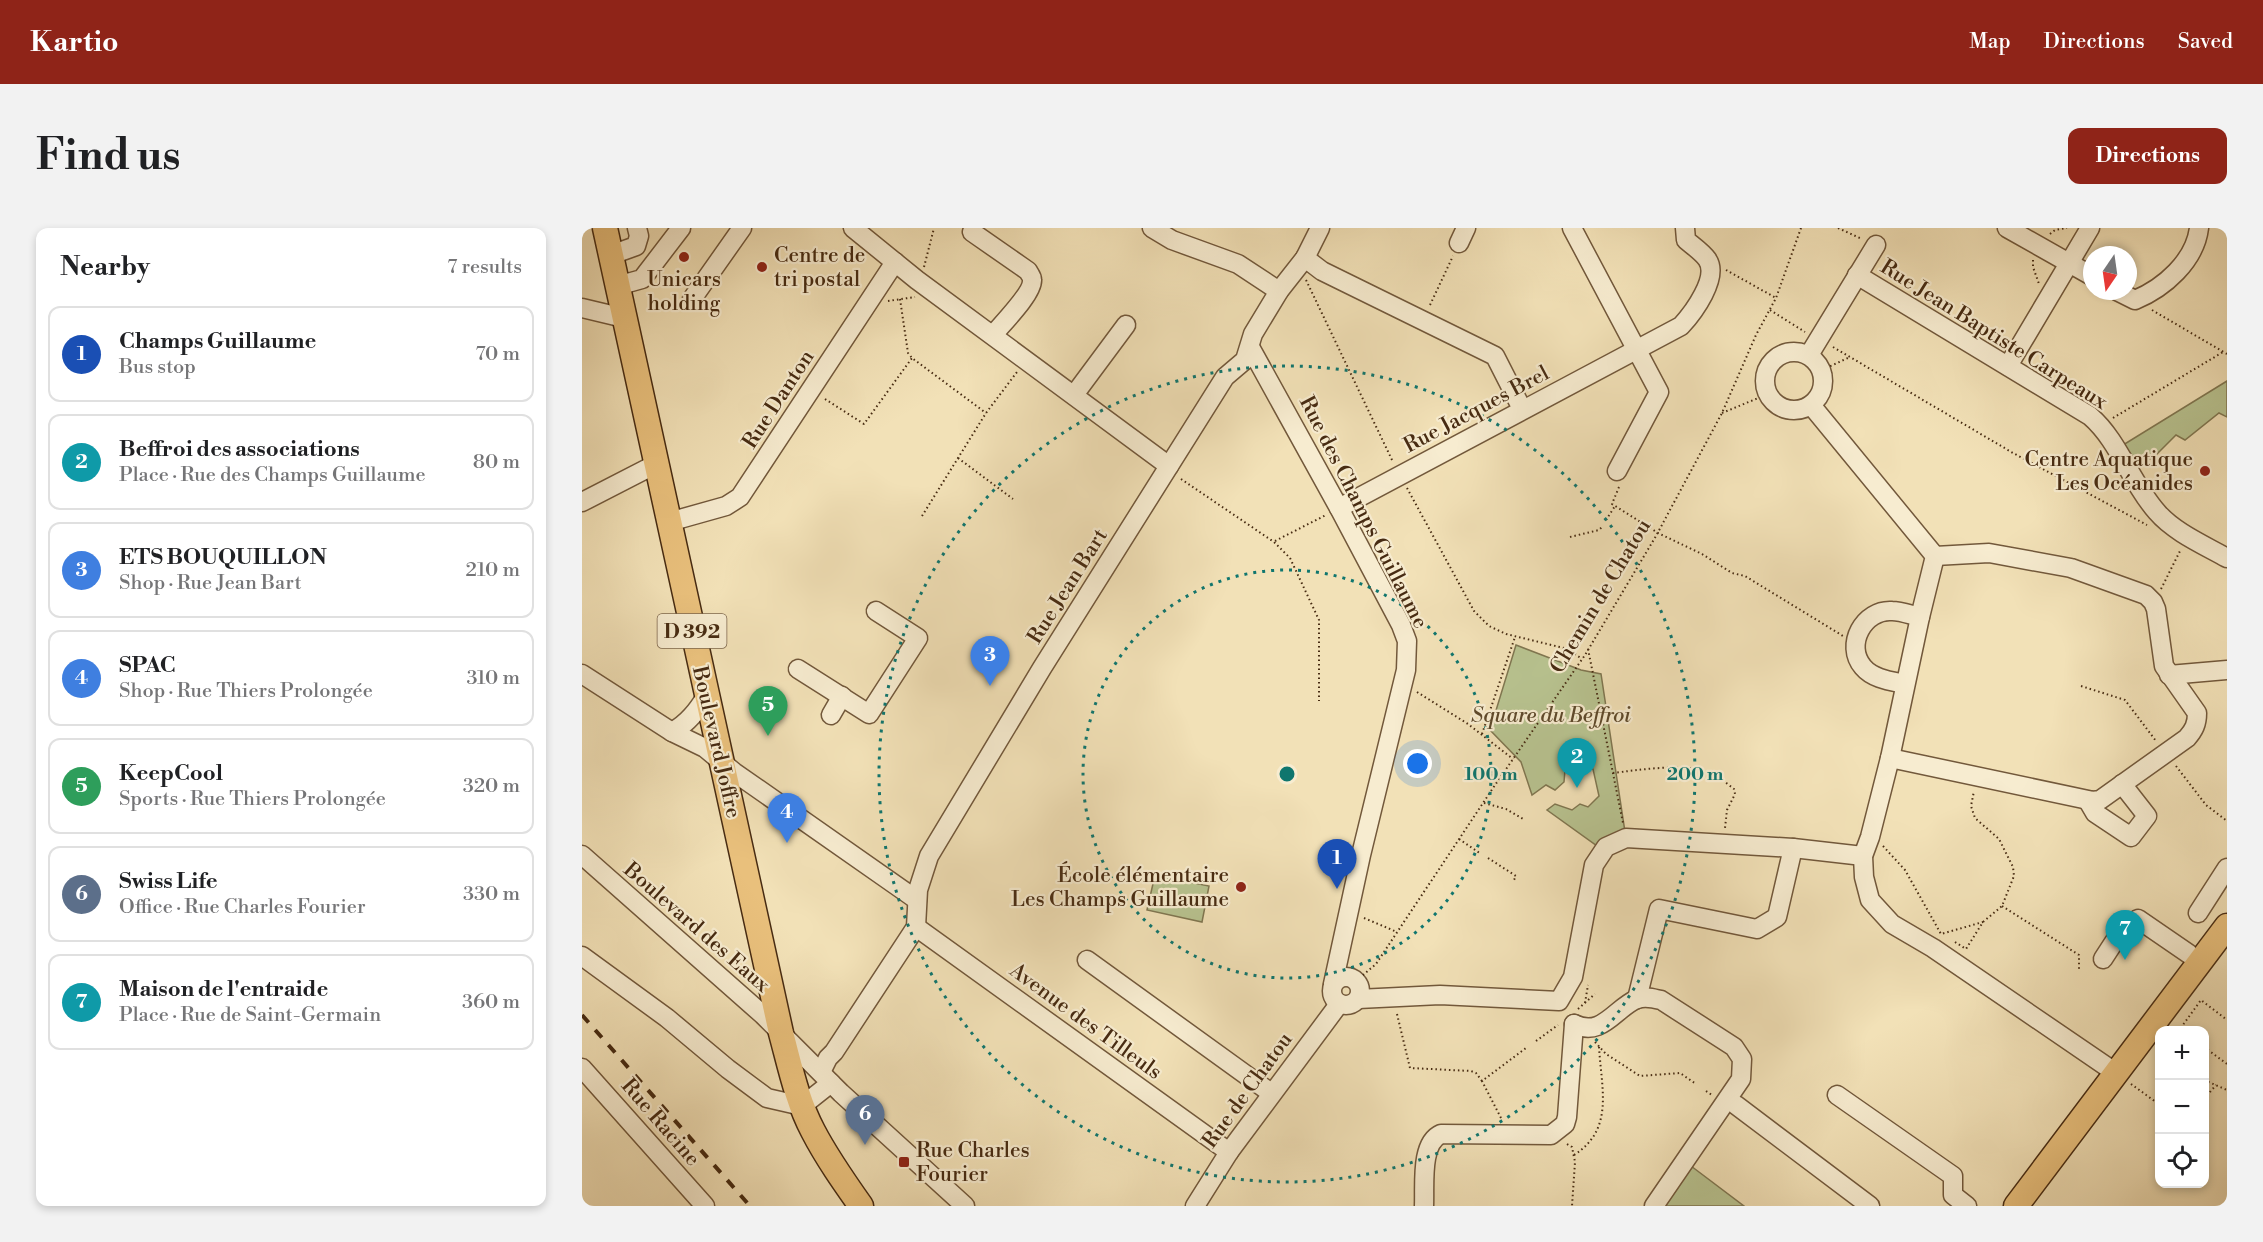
<!DOCTYPE html>
<html lang="en">
<head>
<meta charset="utf-8">
<style>
	:root { --surface:#fff; --page:#f2f2f2; --text:#202124; --muted:#757577; --line:#e0e0e0; --accent:#8f2418 }
	body { margin:0; font-family:"Libre Bodoni",serif; background:var(--page); color:var(--text) }
	.controls { position:absolute; right:18px; bottom:18px; display:grid; overflow:hidden; border-radius:12px; box-shadow:0 3px 9px #0003 }
	.controls button { width:54px; height:54px; display:grid; place-items:center; padding:0; border:0; border-bottom:2px solid var(--line); background:var(--surface); color:var(--text); font:30px sans-serif }
	.compass { position:absolute; left:1501px; top:18px; width:54px; height:54px; border-radius:50%; background:var(--surface); box-shadow:0 3px 9px #0003; rotate:193deg }
	.you { position:absolute; left:836px; top:536px; width:21px; height:21px; margin:-15px; border:4px solid #fff; border-radius:50%; background:#1a73e8; box-shadow:0 0 0 9px #1a73e833 }
	.badge { display:grid; place-items:center; width:39px; height:39px; border-radius:50%; background:var(--accent); color:#fff; font-size:20px; font-weight:700 }
	.pin { position:absolute; translate:-50% -50px; filter:drop-shadow(0 2px 3px #0008) }
	.pin::after { content:''; position:absolute; top:32px; width:21px; height:18px; background:inherit; clip-path:polygon(0 0,100% 0,50% 100%) }
	.list { margin:0; padding:0; list-style:none }
	h2 { display:flex; justify-content:space-between; align-items:center; height:78px; margin:0; padding:0 24px; font-size:26px }
	h2 small { font-size:20px; font-weight:400; color:var(--muted) }
	.list li { display:grid; grid-template-columns:39px 1fr auto; gap:18px; align-items:center; box-sizing:border-box; height:96px; margin:0 12px 12px; padding:0 12px; border:2px solid var(--line); border-radius:12px }
	.list b { display:block; font-size:22px; white-space:nowrap }
	.list p { margin:0; font-size:20px; white-space:nowrap; color:var(--muted) }
	.list em { font-size:20px; font-style:normal; color:var(--muted) }
	.icon { flex:none; width:33px; height:33px; fill:none; stroke:currentColor; stroke-width:2; stroke-linecap:round; stroke-linejoin:round }
	.map { position:relative; flex:none; width:1645px; height:978px; overflow:hidden; border-radius:12px }
	header { display:flex; align-items:center; gap:36px; box-sizing:border-box; height:84px; padding:0 30px; background:var(--accent); color:#fff }
	header strong { font-size:28px }
	nav { display:flex; gap:33px; margin-inline-start:auto; font-size:21px }
	.intro { display:flex; align-items:center; justify-content:space-between; box-sizing:border-box; height:144px; padding:0 36px }
	h1 { margin:0; font-size:42px }
	.button { padding:15px 27px; border-radius:12px; background:var(--accent); color:#fff; font-size:21px; font-weight:700 }
	main { display:flex; gap:36px; padding:0 36px }
	aside { flex:1; background:var(--surface); border-radius:12px; box-shadow:0 3px 9px #0003 }
	.map>svg:first-child { display:block }
	.green { fill:#b8c390; stroke:#807751; stroke-width:1.5 }
	.lines { fill:none; stroke-linecap:round; stroke-linejoin:round }
	.minor-casing { stroke:#72583b; stroke-width:21 }
	.major-casing { stroke:#472b12; stroke-width:27 }
	.path { stroke:#472b12; stroke-width:2; stroke-dasharray:1.5 3; stroke-linecap:butt }
	.minor { stroke:#f7ecd0; stroke-width:18 }
	.major { stroke:#e9c07c; stroke-width:24 }
	.rail { stroke:#472b12; stroke-width:4; stroke-dasharray:10 10; stroke-linecap:butt }
	.ring { fill:none; stroke:#0f766e; stroke-width:3; stroke-dasharray:3 6 }
	.poi-dot { fill:#8f2418; stroke:#f7ecd0; stroke-width:2 }
	.labels { text-anchor:middle; stroke-width:4.5; stroke-linejoin:round; paint-order:stroke }
	.shield { fill:#f7ecd0; stroke:#7c654b; stroke-width:1.5 }
	.shield-label { font-size:20px; font-weight:bold; fill:#472b12 }
	.poi-label { font-size:21px; fill:#472b12; stroke:#f7ecd0; text-anchor:start }
	.street-label { font-size:21px; fill:#472b12; stroke:#f7ecd0 }
	.park-label { font-size:21px; font-style:italic; fill:#5e492b; stroke:#f7ecd0 }
	.centre { fill:#0f766e; stroke:#f7ecd0; stroke-width:3 }
	.ring-label { font-size:18px; text-anchor:middle; font-weight:bold; fill:#0f766e; stroke:#f7ecd0; stroke-width:4.5; stroke-linejoin:round; paint-order:stroke }
</style>
</head>
<body>
<header>
<strong>Kartio</strong>
<nav><a>Map</a><a>Directions</a><a>Saved</a></nav>
</header>
<div class="intro"><h1>Find us</h1><a class="button">Directions</a></div>
<main>
<aside>
<h2>Nearby<small>7 results</small></h2>
<ul class="list">
<li><span class="badge" style="background:#1a4fb4">1</span><div><b>Champs Guillaume</b><p>Bus stop</p></div><em>70 m</em></li>
<li><span class="badge" style="background:#0f9aa8">2</span><div><b>Beffroi des associations</b><p>Place · Rue des Champs Guillaume</p></div><em>80 m</em></li>
<li><span class="badge" style="background:#3f7fe0">3</span><div><b>ETS BOUQUILLON</b><p>Shop · Rue Jean Bart</p></div><em>210 m</em></li>
<li><span class="badge" style="background:#3f7fe0">4</span><div><b>SPAC</b><p>Shop · Rue Thiers Prolongée</p></div><em>310 m</em></li>
<li><span class="badge" style="background:#2e9e5b">5</span><div><b>KeepCool</b><p>Sports · Rue Thiers Prolongée</p></div><em>320 m</em></li>
<li><span class="badge" style="background:#5c6f8a">6</span><div><b>Swiss Life</b><p>Office · Rue Charles Fourier</p></div><em>330 m</em></li>
<li><span class="badge" style="background:#0f9aa8">7</span><div><b>Maison de l'entraide</b><p>Place · Rue de Saint-Germain</p></div><em>360 m</em></li>
</ul>
</aside>
<div class="map">
<svg width="1645" height="978" viewBox="0 0 1645 978">
	<rect width="100%" height="100%" fill="#f2e1b7"/>
	<filter id="stains"><feTurbulence type="fractalNoise" baseFrequency=".00333" numOctaves="4"/><feColorMatrix values="0 0 0 0 .2 0 0 0 0 .09 0 0 0 0 .02 0 0 0 .5 -.17"/></filter>
	<radialGradient id="worn" r=".72"><stop offset=".6" stop-color="#630" stop-opacity="0"/><stop offset="1" stop-color="#630" stop-opacity=".3"/></radialGradient>
	<g class="green">
		<polygon points="1645,153 1645,189 1637,185 1603,212 1594,207 1570,231 1560,230 1556,235 1541,217"/>
		<polygon points="934,417 999,442 1019,446 1043,604 1018,620 965,582 973,576 990,582 998,576 1006,579 1017,568 1011,541 990,535 983,542 982,554 973,562 964,557 950,567 939,534 908,502"/>
		<polygon points="573,647 627,658 620,694 565,682"/>
		<polygon points="1109,938 1162,978 1082,978"/>
	</g>
	<g class="lines">
		<g class="minor-casing">
			<g id="minor">
				<polyline points="271,0 335,52 587,238"/>
				<polyline points="570,0 590,12 656,36 697,63"/>
				<polyline points="990,0 1077,164 1035,243"/>
				<polyline points="1425,0 1510,48"/>
				<path d="M390,4L446,43C448,47 450,48 450,52C451,65 420,96 411,107"/>
				<polyline points="877,15 884,0"/>
				<polyline points="29,27 54,18 57,8 55,0"/>
				<polyline points="723,30 740,43 913,128 940,181"/>
				<path d="M1275,47L1508,188C1537,213 1549,255 1575,284C1592,304 1622,317 1645,330"/>
				<polyline points="35,58 60,51 99,0"/>
				<path d="M1535,63L1553,72C1582,60 1613,33 1617,0"/>
				<polyline points="110,71 160,0"/>
				<polyline points="0,80 42,90"/>
				<polyline points="668,119 757,280 819,397 825,413 824,442 779,627 751,756"/>
				<circle cx="1212" cy="153" r="29"/>
				<polyline points="1227,127 1294,17"/>
				<polyline points="1426,138 1508,0"/>
				<polyline points="492,167 544,97"/>
				<polyline points="1229,177 1353,328 1338,389 1308,530 1288,609 1281,628 1282,649 1288,672 1310,696 1351,720 1534,845"/>
				<polyline points="0,274 74,236"/>
				<path d="M757,280L1099,98C1111,85 1138,49 1125,31C1120,24 1111,18 1104,12L1103,0"/>
				<polyline points="87,294 144,278 158,269 313,34"/>
				<polyline points="216,441 287,486 336,410 294,383"/>
				<polyline points="0,446 90,504 123,520 152,544 335,672"/>
				<polyline points="1587,447 1645,442"/>
				<path d="M1323,456C1309,453 1291,451 1281,439C1262,417 1282,381 1310,383C1319,383 1329,387 1338,389"/>
				<polyline points="249,487 260,468"/>
				<path d="M90,504C106,495 115,483 125,467"/>
				<path d="M1308,530L1511,573L1518,572L1605,510C1612,502 1615,496 1615,485L1582,438L1574,381L1571,374L1564,367L1489,340L1407,325L1353,328"/>
				<polyline points="1506,573 1513,585 1549,609 1565,588 1540,556"/>
				<polyline points="0,627 181,787 259,865 383,978"/>
				<polyline points="1616,685 1645,640"/>
				<polyline points="334,699 647,924"/>
				<polyline points="0,728 85,790 146,841 185,870 220,878 249,855"/>
				<polyline points="1521,731 1534,711 1543,711 1556,691 1607,726"/>
				<polyline points="505,732 689,865"/>
				<circle cx="764" cy="763" r="14"/>
				<polyline points="776,771 858,767 977,773 991,749 1012,637 1024,619 1044,610 1211,620 1281,628"/>
				<polyline points="1055,771 1077,681 1175,701 1195,689 1211,620"/>
				<path d="M992,796C1020,810 1033,780 1055,771C1063,768 1071,770 1079,772L1152,819L1160,831L1159,851L1072,978"/>
				<polyline points="0,840 123,978"/>
				<polyline points="239,844 246,830 252,824 334,699 336,662 347,628 460,440 643,149 663,132 671,106 697,63 723,30 738,0"/>
				<polyline points="1255,867 1371,948 1371,967 1385,978"/>
				<polyline points="1154,877 1288,978"/>
				<polyline points="613,978 647,924 757,776"/>
				<path d="M842,978C843,957 838,915 859,906L969,907L983,896L985,889L992,796"/>
			</g>
		</g>
		<g class="major-casing">
			<g id="major">
				<path d="M23,0L199,805C208,838 215,873 231,903C245,930 262,954 279,978"/>
				<polyline points="1434,978 1645,698"/>
			</g>
		</g>
		<g class="path">
			<polyline points="1256,0 1280,11"/>
			<polyline points="1468,6 1473,2 1485,0"/>
			<polyline points="1451,32 1451,39 1457,56"/>
			<polyline points="342,39 352,0"/>
			<polyline points="1144,42 1194,70"/>
			<polyline points="724,52 811,234"/>
			<polyline points="318,71 326,125 330,130 404,185"/>
			<polyline points="306,73 333,69"/>
			<polyline points="848,77 871,28"/>
			<polyline points="1188,82 1223,104"/>
			<polyline points="1570,82 1645,126"/>
			<polyline points="1251,119 1431,225 1565,297"/>
			<polyline points="1240,142 1268,129"/>
			<polyline points="243,171 282,196 330,130"/>
			<polyline points="1140,185 1186,166"/>
			<polyline points="1531,190 1641,124"/>
			<polyline points="376,230 431,271"/>
			<polyline points="599,251 692,314 708,330 737,392 737,473"/>
			<polyline points="1037,259 1030,276 1076,305 1120,326 1150,345 1163,348 1261,408"/>
			<polyline points="825,260 892,383 907,398 924,406 986,421 1000,431"/>
			<polyline points="340,288 404,185 435,144"/>
			<polyline points="1024,292 1033,278"/>
			<polyline points="988,309 1017,302 1020,299"/>
			<polyline points="693,313 744,287"/>
			<polyline points="1579,361 1598,323"/>
			<polyline points="1006,421 1041,595"/>
			<polyline points="1499,458 1543,472 1574,513"/>
			<polyline points="835,464 886,496 931,531"/>
			<polyline points="900,506 933,409"/>
			<polyline points="1594,538 1624,577 1645,593"/>
			<path d="M1031,545C1055,542 1097,536 1120,542C1131,544 1143,554 1152,561L1153,566L1145,582L1143,600"/>
			<polyline points="902,575 924,581 941,591"/>
			<polyline points="877,611 899,626"/>
			<polyline points="1301,618 1323,642 1359,706 1401,694"/>
			<polyline points="906,630 934,648 932,652"/>
			<polyline points="1420,678 1497,727 1497,742"/>
			<polyline points="782,690 815,704"/>
			<polyline points="1373,714 1384,721 1401,694 1420,678 1432,648 1431,639 1417,611 1393,590 1389,578 1392,563"/>
			<polyline points="774,753 794,736 911,560 1003,427 1074,308 1140,185 1174,107 1194,70 1219,0"/>
			<polyline points="1003,775 1006,757"/>
			<polyline points="996,781 1013,766"/>
			<polyline points="815,786 828,840 889,843 894,845 900,853"/>
			<polyline points="1601,802 1598,801 1619,772 1645,792"/>
			<polyline points="954,813 976,797"/>
			<polyline points="1013,814 1024,826 1058,848 1098,845 1114,856"/>
			<polyline points="1622,819 1645,836"/>
			<polyline points="1622,852 1645,862"/>
			<polyline points="1549,856 1578,877"/>
			<polyline points="1124,863 1130,867"/>
			<polyline points="1622,871 1634,857"/>
			<polyline points="919,890 900,853 944,820"/>
			<polyline points="985,916 990,919 993,934 990,978"/>
			<path d="M992,927C1033,901 1019,860 1017,818"/>
		</g>
		<use href="#minor" class="minor"/>
		<use href="#major" class="major"/>
		<polyline class="rail" points="0,787 168,978"/>
	</g>
	<g class="ring">
		<circle cx="705" cy="546" r="204"/>
		<circle cx="705" cy="546" r="408"/>
	</g>
	<g class="poi-dot">
		<circle cx="102" cy="29" r="6"/>
		<circle cx="180" cy="39" r="6"/>
		<circle cx="1623" cy="243" r="6"/>
		<circle cx="659" cy="659" r="6"/>
		<rect x="316" y="928" width="12" height="12" rx="3"/>
	</g>
	<g class="labels">
		<rect class="shield" x="75.5" y="386" width="69" height="34" rx="4.5"/>
		<g class="shield-label">
			<text x="110" y="410">D 392</text>
		</g>
		<g class="poi-label">
			<text x="192" y="34">Centre de<tspan x="192" dy="24">tri postal</tspan></text>
			<text x="102" y="58" text-anchor="middle">Unicars<tspan x="102" dy="24">holding</tspan></text>
			<text x="1611" y="238" text-anchor="end">Centre Aquatique<tspan x="1611" dy="24">Les Océanides</tspan></text>
			<text x="647" y="654" text-anchor="end">École élémentaire<tspan x="647" dy="24">Les Champs Guillaume</tspan></text>
			<text x="334" y="929">Rue Charles<tspan x="334" dy="24">Fourier</tspan></text>
		</g>
		<g class="street-label">
			<text transform="translate(1412 106) rotate(32)" y="7">Rue Jean Baptiste Carpeaux</text>
			<text transform="translate(196 171) rotate(-57)" y="7">Rue Danton</text>
			<text transform="translate(894 181) rotate(-28)" y="7">Rue Jacques Brel</text>
			<text transform="translate(782 284) rotate(63)" y="7">Rue des Champs Guillaume</text>
			<text transform="translate(485 358) rotate(-58)" y="7">Rue Jean Bart</text>
			<text transform="translate(1018 368) rotate(-59)" y="7">Chemin de Chatou</text>
			<text transform="translate(135 514) rotate(77)" y="7">Boulevard Joffre</text>
			<text transform="translate(115 699) rotate(41)" y="7">Boulevard des Eaux</text>
			<text transform="translate(504 793) rotate(36)" y="7">Avenue des Tilleuls</text>
			<text transform="translate(665 862) rotate(-54)" y="7">Rue de Chatou</text>
			<text transform="translate(79 894) rotate(49)" y="7">Rue Racine</text>
		</g>
		<g class="park-label">
			<text x="969" y="494">Square du Beffroi</text>
		</g>
	</g>
	<circle cx="705" cy="546" r="9" class="centre"/>
	<g class="ring-label">
		<text x="909" y="552">100 m</text>
		<text x="1113" y="552">200 m</text>
	</g>
	<rect width="100%" height="100%" filter="url(#stains)"/>
	<rect width="100%" height="100%" fill="url(#worn)"/>
</svg>
<div class="controls">
<button>+</button>
<button>−</button>
<button><svg class="icon" aria-label="locate" viewBox="0 0 24 24"><circle cx="12" cy="12" r="6"/><path d="M12 2v4M12 18v4M2 12h4M18 12h4"/></svg></button>
</div>
<svg class="compass" viewBox="-18 -18 36 36"><path d="M0-13l5 13h-10z" fill="#e53935"/><path d="M0 13l5-13h-10z" fill="#757577"/></svg>
<div class="you"></div>
<div class="pin badge" style="left:755px;top:661px;background:#1a4fb4">1</div>
<div class="pin badge" style="left:995px;top:560px;background:#0f9aa8">2</div>
<div class="pin badge" style="left:408px;top:458px;background:#3f7fe0">3</div>
<div class="pin badge" style="left:205px;top:615px;background:#3f7fe0">4</div>
<div class="pin badge" style="left:186px;top:508px;background:#2e9e5b">5</div>
<div class="pin badge" style="left:283px;top:917px;background:#5c6f8a">6</div>
<div class="pin badge" style="left:1543px;top:732px;background:#0f9aa8">7</div>
</div>
</main>
</body>
</html>
